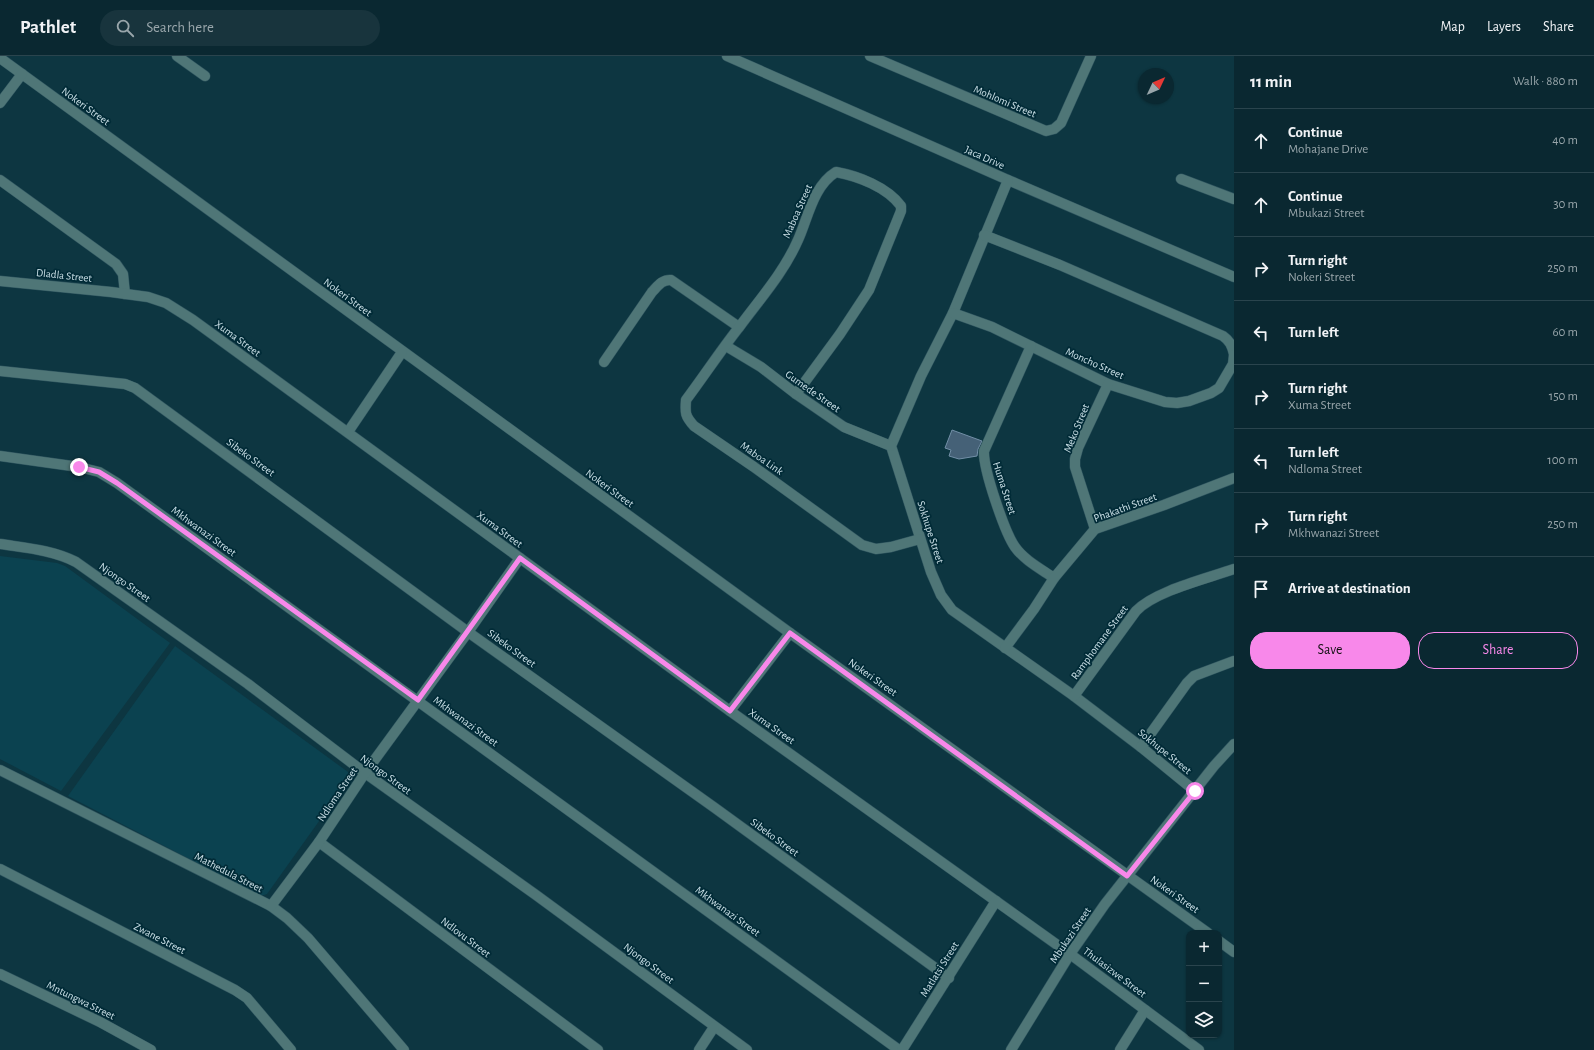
<!DOCTYPE html>
<html lang="en">
<head>
<meta charset="utf-8">
<style>
	:root { --surface:#0a2831; --page:#18343d; --text:#f1f3f6; --muted:#99a6ab; --line:#2a444d; --accent:#f888ea }
	body { margin:0; font-family:"Alegreya Sans",sans-serif; background:var(--page); color:var(--text) }
	.controls { position:absolute; right:12px; bottom:12px; display:grid; overflow:hidden; border-radius:8px; box-shadow:0 1px 3px #0004 }
	.controls button { width:36px; height:36px; display:grid; place-items:center; padding:0; border:0; border-bottom:1px solid var(--line); background:var(--surface); color:var(--text); font:20px sans-serif }
	.compass { position:absolute; left:1138px; top:12px; width:36px; height:36px; border-radius:50%; background:var(--surface); box-shadow:0 1px 3px #0004; rotate:46deg }
	.stop { position:absolute; width:12px; height:12px; margin:-9px; border:3px solid #f888ea; border-radius:50%; background:#fff }
	.stop.end { background:#f888ea; border-color:#fff; box-shadow:0 1px 4px #0008 }
	.list { margin:0; padding:0; list-style:none }
	h2 { display:flex; justify-content:space-between; align-items:center; height:52px; margin:0; padding:0 16px; font-size:17px }
	h2 small { font-size:13px; font-weight:400; color:var(--muted) }
	.list li { display:grid; grid-template-columns:26px 1fr auto; gap:12px; align-items:center; box-sizing:border-box; height:64px; padding:0 16px; border-top:1px solid var(--line) }
	.list b { display:block; font-size:15px; white-space:nowrap }
	.list p { margin:0; font-size:13px; white-space:nowrap; color:var(--muted) }
	.list em { font-size:13px; font-style:normal; color:var(--muted) }
	.actions { display:flex; gap:8px; padding:12px 16px }
	.actions a { flex:1; padding:9px 0; border:1px solid var(--accent); border-radius:16px; text-align:center; font-size:14px; color:var(--accent) }
	.actions .main { background:var(--accent); color:#111 }
	.icon { flex:none; width:22px; height:22px; fill:none; stroke:currentColor; stroke-width:2; stroke-linecap:round; stroke-linejoin:round }
	.map { position:relative; flex:none; width:1234px; height:994px; overflow:hidden }
	header { display:flex; align-items:center; gap:24px; box-sizing:border-box; height:56px; padding:0 20px; background:var(--surface); border-bottom:1px solid var(--line) }
	header strong { font-size:19px }
	nav { display:flex; gap:22px; margin-inline-start:auto; font-size:14px }
	.search { width:280px; height:36px; background:var(--page); display:flex; align-items:center; gap:10px; box-sizing:border-box; padding:0 14px; border-radius:22px; color:var(--muted); font-size:15px }
	main { display:flex }
	aside { flex:1; background:var(--surface) }
	.map>svg:first-child { display:block }
	.built { fill:#0b4250 }
	.building { fill:#456177; stroke:#728fa7 }
	.lines { fill:none; stroke-linecap:round; stroke-linejoin:round }
	.minor-casing { stroke:#2f555f; stroke-width:11 }
	.minor { stroke:#4f7677; stroke-width:10 }
	.route { stroke:#f888ea; stroke-width:5 }
	.labels { text-anchor:middle; stroke-width:3.5; stroke-linejoin:round; paint-order:stroke }
	.street-label { font-size:11px; fill:#cbe0e7; stroke:#012b37 }
</style>
</head>
<body>
<header>
<strong>Pathlet</strong>
<div class="search"><svg class="icon" aria-label="search" viewBox="0 0 24 24"><circle cx="10" cy="10" r="6"/><path d="M15 15l6 6"/></svg>Search here</div>
<nav><a>Map</a><a>Layers</a><a>Share</a></nav>
</header>
<main>
<div class="map">
<svg width="1234" height="994" viewBox="0 0 1234 994">
	<rect width="100%" height="100%" fill="#0d3641"/>
	<g class="built">
		<polygon points="0,500 57,507 65,510 170,587 61,735 0,703"/>
		<polygon points="175,590 348,716 347,726 267,838 261,840 68,740"/>
	</g>
	<polygon class="building" points="952,374 982,385 978,393 977,400 959,403 949,400 951,394 945,392"/>
	<g class="lines">
		<g class="minor-casing">
			<g id="minor">
				<polyline points="177,0 205,20"/>
				<polyline points="727,0 1008,124 1234,221"/>
				<polyline points="870,0 1046,75 1054,73 1061,67 1091,0"/>
				<polyline points="0,2 790,577 1208,877"/>
				<polyline points="0,47 22,18"/>
				<polyline points="1181,123 1234,143"/>
				<polyline points="0,124 116,208 123,218 125,238"/>
				<polyline points="1008,124 953,257 921,320 891,390 931,516 941,539 952,554 1074,640 1141,691 1195,735"/>
				<path d="M984,179L1060,209L1223,280C1230,285 1232,290 1234,298"/>
				<polyline points="0,225 111,236 148,241 166,247 193,264 730,655 1070,898 1199,994"/>
				<polyline points="953,257 992,271 1108,328 1165,346 1177,347 1189,345 1211,337 1219,332 1233,308 1234,299"/>
				<polyline points="726,290 761,311 796,338 844,371 891,390"/>
				<path d="M1031,290L984,395C983,413 1005,477 1015,491C1024,504 1041,513 1054,522"/>
				<path d="M604,306L652,236C657,231 662,223 671,224L739,271"/>
				<polyline points="0,315 125,328 135,332 468,576 715,752 949,922"/>
				<path d="M796,338L840,278L869,234L901,155V150C887,131 858,120 836,116C813,130 808,162 798,184C784,216 760,243 740,270C721,294 704,320 686,344C685,357 685,360 694,370L754,411L862,489L876,493L891,491L920,483"/>
				<polyline points="348,376 402,296"/>
				<polyline points="0,400 79,411 99,416 117,427 899,994"/>
				<polyline points="1095,473 1075,411 1075,403 1078,392 1108,328"/>
				<path d="M0,488C26,492 53,494 76,506L248,628L365,717L536,839L747,994"/>
				<polyline points="1005,592 1034,553 1054,522 1095,473 1164,449 1234,422"/>
				<path d="M1074,640L1136,555C1155,535 1206,523 1234,513"/>
				<polyline points="730,655 790,577"/>
				<polyline points="1141,691 1187,627 1194,620 1234,605"/>
				<polyline points="0,714 271,850 287,862 308,882 404,994"/>
				<polyline points="319,786 598,994"/>
				<polyline points="0,813 235,934 247,942 291,994"/>
				<polyline points="271,850 319,786 365,717 468,576 520,502"/>
				<polyline points="1219,885 1234,896"/>
				<polyline points="0,918 100,966 151,994"/>
				<polyline points="699,994 714,971"/>
				<polyline points="902,994 996,845"/>
				<polyline points="1011,994 1070,898 1105,848 1214,710 1234,688"/>
				<polyline points="1120,994 1145,954"/>
			</g>
		</g>
		<use href="#minor" class="minor"/>
	</g>
	<g class="lines">
		<polyline class="route" points="79,411 99,416 117,427 418,644 520,502 730,655 790,577 1127,820 1195,735"/>
	</g>
	<g class="labels">
		<g class="street-label">
			<text transform="translate(1005 45) rotate(23)" y="4">Mohlomi Street</text>
			<text transform="translate(86 50) rotate(36)" y="4">Nokeri Street</text>
			<text transform="translate(985 101) rotate(24)" y="4">Jaca Drive</text>
			<text transform="translate(797 155) rotate(-66)" y="4">Maboa Street</text>
			<text transform="translate(64 219) rotate(6)" y="4">Dladla Street</text>
			<text transform="translate(348 241) rotate(36)" y="4">Nokeri Street</text>
			<text transform="translate(238 282) rotate(36)" y="4">Xuma Street</text>
			<text transform="translate(1095 307) rotate(24)" y="4">Moncho Street</text>
			<text transform="translate(813 335) rotate(35)" y="4">Gumede Street</text>
			<text transform="translate(1076 372) rotate(-68)" y="4">Meko Street</text>
			<text transform="translate(251 401) rotate(36)" y="4">Sibeko Street</text>
			<text transform="translate(762 402) rotate(35)" y="4">Maboa Link</text>
			<text transform="translate(610 432) rotate(36)" y="4">Nokeri Street</text>
			<text transform="translate(1005 432) rotate(72)" y="4">Huma Street</text>
			<text transform="translate(1125 451) rotate(-20)" y="4">Phakathi Street</text>
			<text transform="translate(500 473) rotate(36)" y="4">Xuma Street</text>
			<text transform="translate(204 475) rotate(36)" y="4">Mkhwanazi Street</text>
			<text transform="translate(931 476) rotate(72)" y="4">Sokhupe Street</text>
			<text transform="translate(125 526) rotate(35)" y="4">Njongo Street</text>
			<text transform="translate(1099 586) rotate(-54)" y="4">Ramphomane Street</text>
			<text transform="translate(512 592) rotate(36)" y="4">Sibeko Street</text>
			<text transform="translate(873 621) rotate(35)" y="4">Nokeri Street</text>
			<text transform="translate(466 665) rotate(36)" y="4">Mkhwanazi Street</text>
			<text transform="translate(772 670) rotate(35)" y="4">Xuma Street</text>
			<text transform="translate(1165 695) rotate(39)" y="4">Sokhupe Street</text>
			<text transform="translate(386 718) rotate(36)" y="4">Njongo Street</text>
			<text transform="translate(337 738) rotate(-56)" y="4">Ndloma Street</text>
			<text transform="translate(775 781) rotate(36)" y="4">Sibeko Street</text>
			<text transform="translate(229 816) rotate(27)" y="4">Mathedula Street</text>
			<text transform="translate(1175 838) rotate(35)" y="4">Nokeri Street</text>
			<text transform="translate(728 855) rotate(36)" y="4">Mkhwanazi Street</text>
			<text transform="translate(1070 879) rotate(-56)" y="4">Mbukazi Street</text>
			<text transform="translate(466 881) rotate(37)" y="4">Ndlovu Street</text>
			<text transform="translate(160 882) rotate(27)" y="4">Zwane Street</text>
			<text transform="translate(649 907) rotate(37)" y="4">Njongo Street</text>
			<text transform="translate(939 913) rotate(-58)" y="4">Matlatsi Street</text>
			<text transform="translate(1115 916) rotate(37)" y="4">Thulasizwe Street</text>
			<text transform="translate(81 944) rotate(26)" y="4">Mntungwa Street</text>
		</g>
	</g>
</svg>
<div class="controls">
<button>+</button>
<button>−</button>
<button><svg class="icon" aria-label="layers" viewBox="0 0 24 24"><path d="M12 4l9 5-9 5-9-5zM3 14l9 5 9-5"/></svg></button>
</div>
<svg class="compass" viewBox="-18 -18 36 36"><path d="M0-13l5 13h-10z" fill="#e53935"/><path d="M0 13l5-13h-10z" fill="#99a6ab"/></svg>
<div class="stop" style="left:1195px;top:735px"></div>
<div class="stop end" style="left:79px;top:411px"></div>
</div>
<aside>
<h2>11 min<small>Walk · 880 m</small></h2>
<ul class="list">
<li><svg class="icon" aria-label="ahead" viewBox="0 0 24 24"><path d="M12 20V5M6 11l6-6 6 6"/></svg><div><b>Continue</b><p>Mohajane Drive</p></div><em>40 m</em></li>
<li><svg class="icon" aria-label="ahead" viewBox="0 0 24 24"><path d="M12 20V5M6 11l6-6 6 6"/></svg><div><b>Continue</b><p>Mbukazi Street</p></div><em>30 m</em></li>
<li><svg class="icon" aria-label="right" viewBox="0 0 24 24"><path d="M7 20v-9h11M14 6l5 5-5 5"/></svg><div><b>Turn right</b><p>Nokeri Street</p></div><em>250 m</em></li>
<li><svg class="icon" aria-label="left" viewBox="0 0 24 24"><path d="M17 20v-9H6M10 6l-5 5 5 5"/></svg><div><b>Turn left</b></div><em>60 m</em></li>
<li><svg class="icon" aria-label="right" viewBox="0 0 24 24"><path d="M7 20v-9h11M14 6l5 5-5 5"/></svg><div><b>Turn right</b><p>Xuma Street</p></div><em>150 m</em></li>
<li><svg class="icon" aria-label="left" viewBox="0 0 24 24"><path d="M17 20v-9H6M10 6l-5 5 5 5"/></svg><div><b>Turn left</b><p>Ndloma Street</p></div><em>100 m</em></li>
<li><svg class="icon" aria-label="right" viewBox="0 0 24 24"><path d="M7 20v-9h11M14 6l5 5-5 5"/></svg><div><b>Turn right</b><p>Mkhwanazi Street</p></div><em>250 m</em></li>
<li><svg class="icon" aria-label="arrive" viewBox="0 0 24 24"><path d="M6 21V4h12l-3 4 3 4H6"/></svg><div><b>Arrive at destination</b></div></li>
</ul>
<div class="actions"><a class="main">Save</a><a>Share</a></div>
</aside>
</main>
</body>
</html>
